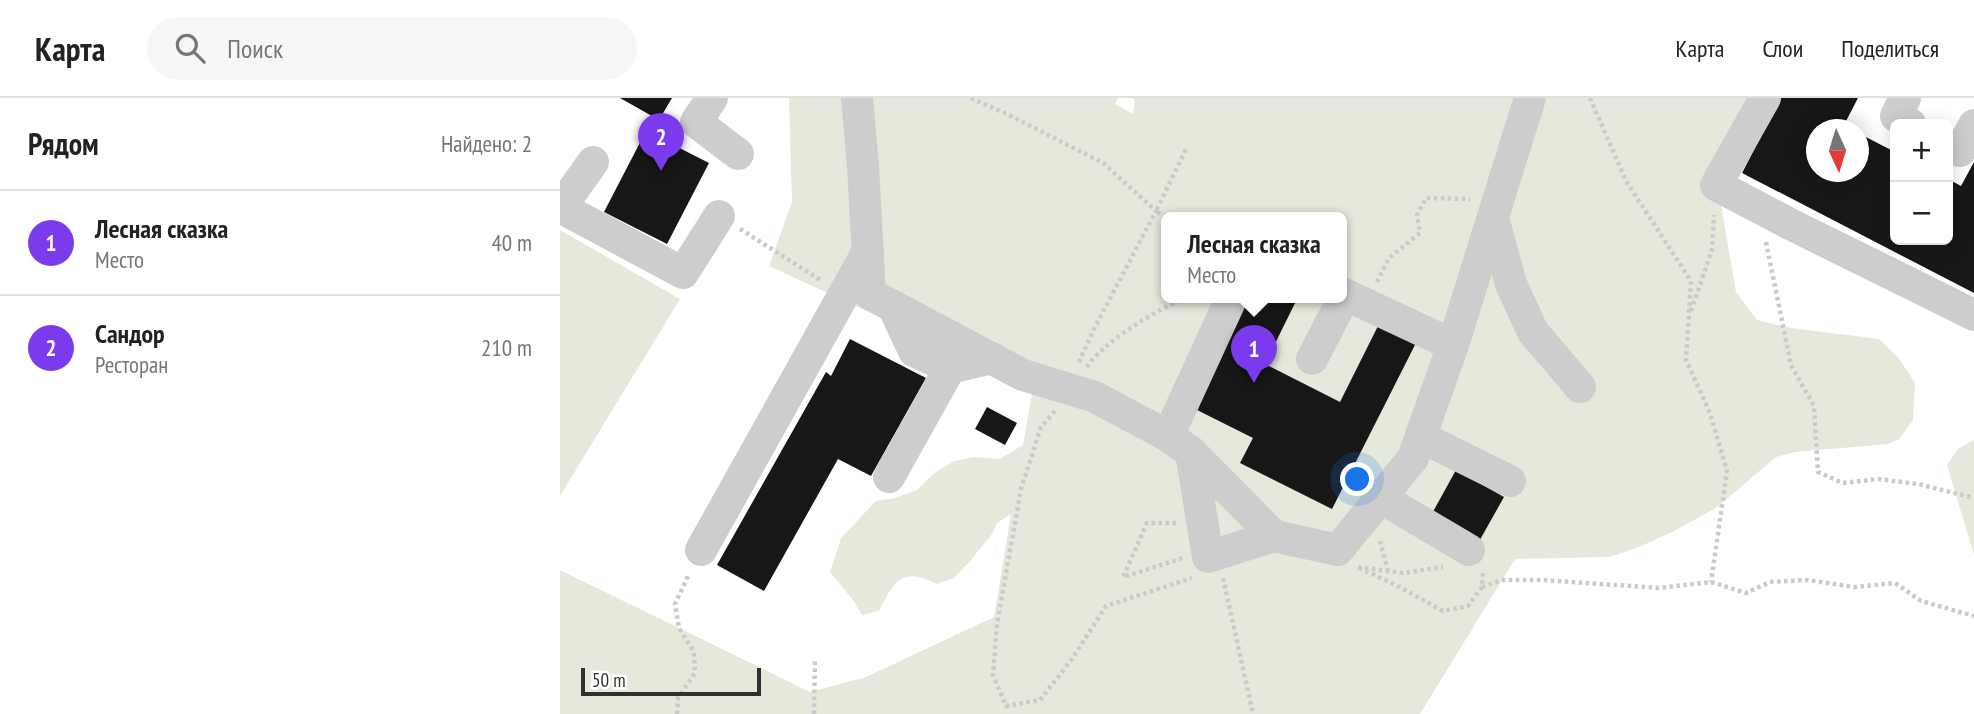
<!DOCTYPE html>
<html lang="ru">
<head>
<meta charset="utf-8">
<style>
	:root { --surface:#fff; --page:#f6f6f6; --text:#222; --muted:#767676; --line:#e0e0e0; --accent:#7c3aed }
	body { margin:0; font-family:"PT Sans Narrow",sans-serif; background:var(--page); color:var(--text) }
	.controls { position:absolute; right:21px; top:21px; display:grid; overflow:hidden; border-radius:10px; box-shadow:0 4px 18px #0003 }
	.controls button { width:63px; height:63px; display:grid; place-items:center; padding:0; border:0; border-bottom:2px solid var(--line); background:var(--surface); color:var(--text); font:35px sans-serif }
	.compass { position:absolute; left:1246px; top:21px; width:63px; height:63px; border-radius:50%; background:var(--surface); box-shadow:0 4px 18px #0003; rotate:176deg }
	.scale { position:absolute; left:21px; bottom:18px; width:180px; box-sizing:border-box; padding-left:7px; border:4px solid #303030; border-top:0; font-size:19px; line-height:24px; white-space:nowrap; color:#303030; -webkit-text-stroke:5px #fff; paint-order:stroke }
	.you { position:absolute; left:798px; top:382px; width:24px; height:24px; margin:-18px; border:5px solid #fff; border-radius:50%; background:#1a73e8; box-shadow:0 0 0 10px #1a73e833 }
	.badge { display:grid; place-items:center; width:46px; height:46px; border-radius:50%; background:var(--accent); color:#fff; font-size:23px; font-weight:700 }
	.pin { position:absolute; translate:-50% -58px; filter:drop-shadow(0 2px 4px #0008) }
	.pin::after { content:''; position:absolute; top:37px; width:24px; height:21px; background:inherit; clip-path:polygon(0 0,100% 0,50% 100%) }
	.popup { position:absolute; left:601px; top:114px; width:186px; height:91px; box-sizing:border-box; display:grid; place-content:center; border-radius:10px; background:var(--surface); filter:drop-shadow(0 2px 5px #0005); font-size:23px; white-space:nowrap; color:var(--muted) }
	.popup b { font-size:26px; color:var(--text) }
	.popup::after { content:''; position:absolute; left:50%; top:100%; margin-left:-14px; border:14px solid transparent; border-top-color:var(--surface) }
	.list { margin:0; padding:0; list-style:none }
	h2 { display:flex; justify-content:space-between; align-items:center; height:91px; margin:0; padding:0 28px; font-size:30px }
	h2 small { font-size:23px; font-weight:400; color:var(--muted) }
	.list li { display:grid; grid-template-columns:46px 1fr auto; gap:21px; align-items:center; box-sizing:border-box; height:105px; padding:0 28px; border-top:2px solid var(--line) }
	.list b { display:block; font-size:26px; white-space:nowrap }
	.list p { margin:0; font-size:23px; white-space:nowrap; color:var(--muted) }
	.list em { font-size:23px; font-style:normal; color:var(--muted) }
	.icon { flex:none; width:38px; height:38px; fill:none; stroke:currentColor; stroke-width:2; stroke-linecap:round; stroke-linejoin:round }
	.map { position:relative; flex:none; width:1414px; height:616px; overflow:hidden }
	header { display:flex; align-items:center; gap:42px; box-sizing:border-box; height:98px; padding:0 35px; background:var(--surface); border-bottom:2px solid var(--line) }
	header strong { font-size:33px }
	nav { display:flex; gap:38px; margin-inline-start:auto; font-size:24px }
	.search { width:490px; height:63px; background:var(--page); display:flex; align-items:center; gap:18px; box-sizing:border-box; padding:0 24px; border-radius:38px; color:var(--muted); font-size:26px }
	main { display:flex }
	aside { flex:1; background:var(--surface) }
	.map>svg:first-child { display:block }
	.green { fill:#e5e9dc; fill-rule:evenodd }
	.building { fill:#171717 }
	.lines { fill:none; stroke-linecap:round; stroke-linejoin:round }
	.path { stroke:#cacaca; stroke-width:4.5; stroke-dasharray:3.5 3.5; stroke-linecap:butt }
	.minor { stroke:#cdcdcd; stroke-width:32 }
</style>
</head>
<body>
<header>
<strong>Карта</strong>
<div class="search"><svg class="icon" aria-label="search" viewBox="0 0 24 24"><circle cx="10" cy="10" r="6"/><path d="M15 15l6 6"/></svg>Поиск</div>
<nav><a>Карта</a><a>Слои</a><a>Поделиться</a></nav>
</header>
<main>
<aside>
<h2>Рядом<small>Найдено: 2</small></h2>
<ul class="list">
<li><span class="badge">1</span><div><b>Лесная сказка</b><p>Место</p></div><em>40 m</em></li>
<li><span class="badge">2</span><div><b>Сандор</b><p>Ресторан</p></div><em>210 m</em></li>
</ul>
</aside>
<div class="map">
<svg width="1414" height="616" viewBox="0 0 1414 616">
	<rect width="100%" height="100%" fill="#fff"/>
	<g class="green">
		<path d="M229,0H558L555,6L573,16L575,3L573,0H1201L1160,101L1176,194L1197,222L1231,230L1319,241L1338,259L1355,285L1353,322L1339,341L1328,346L1235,354L1216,359L1156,410L1114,433L1077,450L1050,459L955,461L860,616H0V472L250,594L306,579L434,519L451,416L437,425L432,436L411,462L394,480L377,486C342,468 334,483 319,513L302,517L293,502L270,474L281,440L316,403L335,400L357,392L373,376L394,363L415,359L440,361L463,347L473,290L209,168L232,104ZM606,119H782V199H606Z"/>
		<polygon points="0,132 120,201 0,398"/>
		<polygon points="1414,342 1414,457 1387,367 1398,351"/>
	</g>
	<g class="building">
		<polygon points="60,0 112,0 99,22"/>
		<polygon points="1221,0 1298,0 1284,27 1292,32 1256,32 1256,74 1298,74 1298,35 1335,54 1335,142 1388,142 1388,81 1401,88 1414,64 1414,195 1182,75"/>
		<polygon points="86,33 149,65 107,146 44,114"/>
		<polygon points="689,199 738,199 705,266 780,304 822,220 859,239 772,411 680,365 693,340 633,310"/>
		<polygon points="290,241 366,280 311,378 278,361 204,493 157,467 266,274 271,278"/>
		<polygon points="427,309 457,325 445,347 415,331"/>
		<polygon points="896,372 944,399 917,447 869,421"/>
	</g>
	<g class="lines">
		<g class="path">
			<polyline points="411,0 451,18 543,65 596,113 535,229 518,266"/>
			<polyline points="1030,0 1066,83 1131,183 1126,262 1150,315 1167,373 1151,484"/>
			<polyline points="606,120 596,113 626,51"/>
			<polyline points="180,131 262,183"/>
			<polyline points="1206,144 1231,267 1254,308 1258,374 1283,385 1318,381 1358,386 1414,400"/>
			<polyline points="817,184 829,160 860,135 857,117 866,100 910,101"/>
			<polyline points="1131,213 1152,152 1154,117"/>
			<path d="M527,269C540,246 603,207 629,199"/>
			<polyline points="495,313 481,329 461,391 437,526 433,577 446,608 480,602 512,561 546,508 632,480"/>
			<polyline points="616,425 587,425 563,479 623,460"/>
			<polyline points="820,443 828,473"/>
			<polyline points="798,469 843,475 883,469"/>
			<polyline points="799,470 834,486 883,513 908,508 922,489 923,473"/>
			<polyline points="663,480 693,616"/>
			<polyline points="922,489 942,482 983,482 1099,490 1151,484 1186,495 1210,484 1248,482 1294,489 1335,485 1361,503 1414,518"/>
			<polyline points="117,616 118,600 135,575 134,554 119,530 115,506 129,476"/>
			<polyline points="254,616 255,561"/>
		</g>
		<g class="minor">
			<polyline points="152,0 136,24 178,56"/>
			<polyline points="297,0 303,68 310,196 463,277 535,299 608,338 631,354 714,438 778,452 853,360 893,247 970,0"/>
			<polyline points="1205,0 1156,87 1230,126 1414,217"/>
			<polyline points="1345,0 1336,18 1350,26"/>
			<polyline points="1388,46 1400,53 1414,27"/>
			<polyline points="0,109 123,175 159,118"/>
			<polyline points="1,109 33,64"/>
			<polyline points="933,120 951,186 973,234 1020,289"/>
			<polyline points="782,195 893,247"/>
			<polyline points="333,208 354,253 390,270 432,260"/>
			<polyline points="752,261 785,197"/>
			<polyline points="608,338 672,199"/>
			<polyline points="861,339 950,383"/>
			<polyline points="631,354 648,459 714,438"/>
			<polyline points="329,379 390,270"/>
			<polyline points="821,400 909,452"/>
			<polyline points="141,452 308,153"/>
		</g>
	</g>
</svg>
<div class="controls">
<button>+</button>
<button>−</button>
</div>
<svg class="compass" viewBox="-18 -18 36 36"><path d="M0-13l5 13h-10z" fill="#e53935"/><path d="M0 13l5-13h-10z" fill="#767676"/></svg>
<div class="scale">50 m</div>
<div class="you"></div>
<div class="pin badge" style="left:694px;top:285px">1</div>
<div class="popup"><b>Лесная сказка</b>Место</div>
<div class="pin badge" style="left:101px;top:73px">2</div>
</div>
</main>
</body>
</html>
